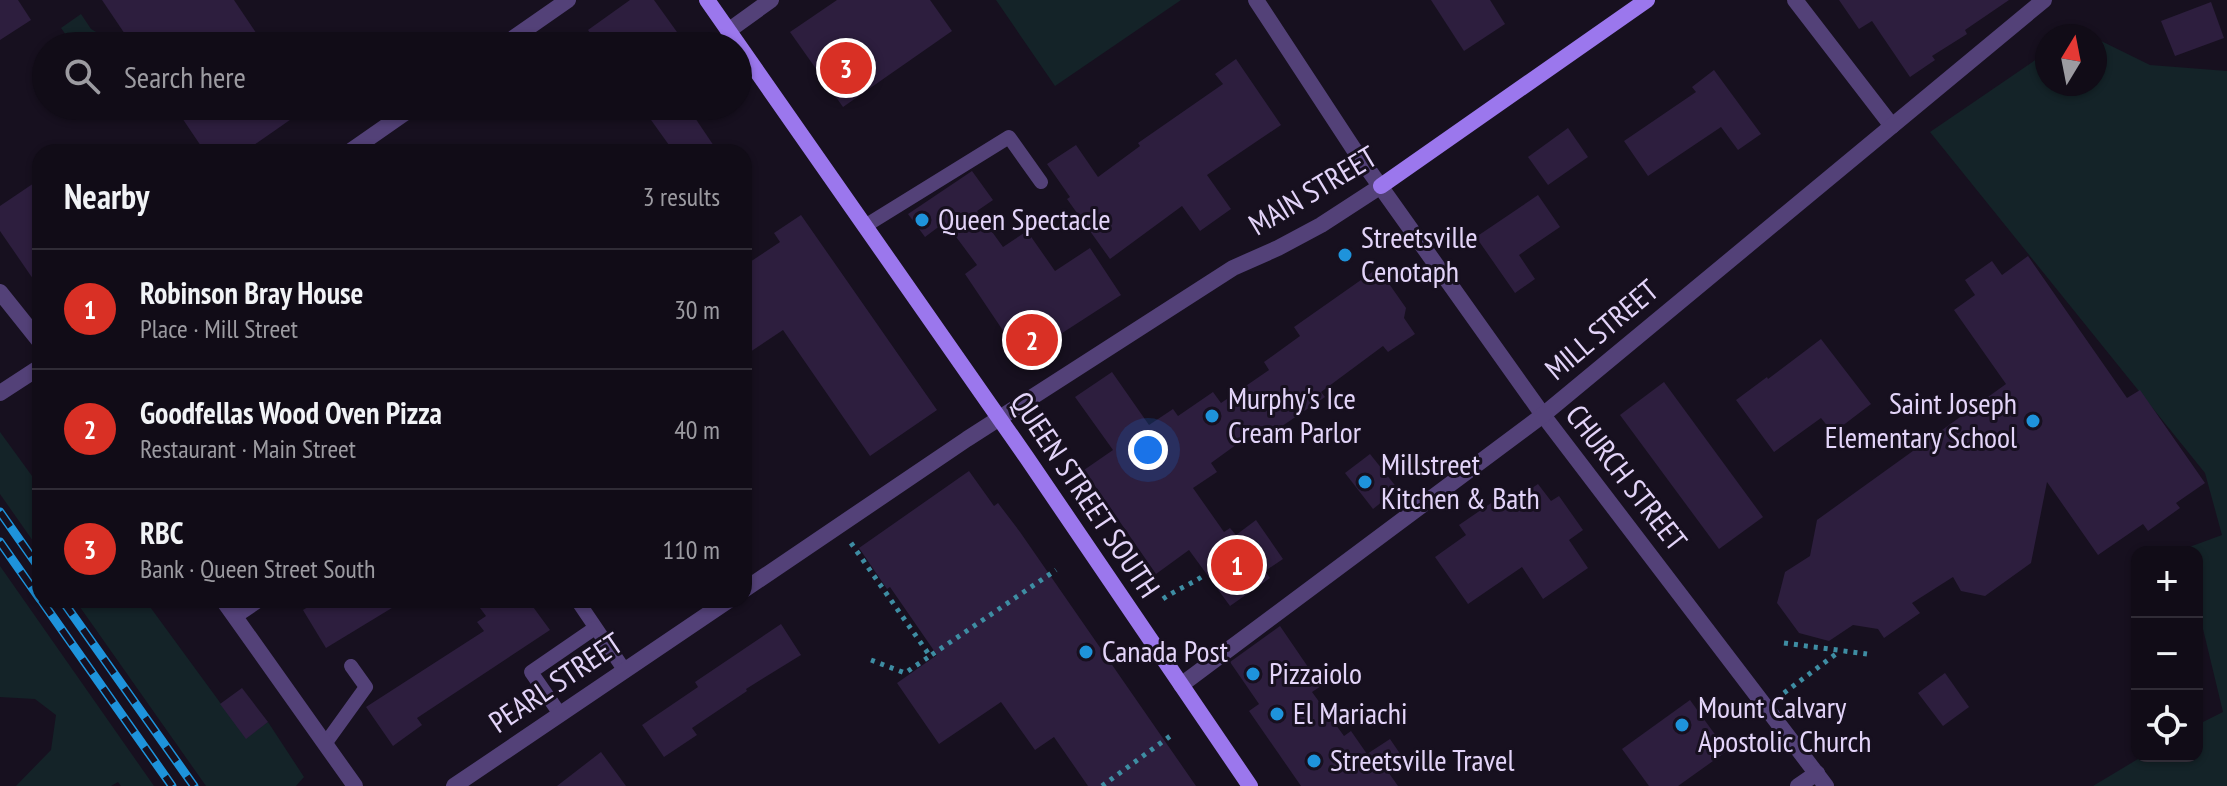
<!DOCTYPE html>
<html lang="en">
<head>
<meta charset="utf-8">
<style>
	:root { --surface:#110c17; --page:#1a1520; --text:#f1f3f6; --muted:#9c9ba1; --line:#302c36; --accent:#d93025 }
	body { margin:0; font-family:"PT Sans Narrow",sans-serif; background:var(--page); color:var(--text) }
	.controls { position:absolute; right:24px; bottom:24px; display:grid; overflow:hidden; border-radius:16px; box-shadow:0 2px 6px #0004 }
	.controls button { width:72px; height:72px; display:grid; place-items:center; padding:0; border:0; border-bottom:2px solid var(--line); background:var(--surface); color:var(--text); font:40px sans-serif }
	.compass { position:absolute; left:2035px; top:24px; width:72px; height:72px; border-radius:50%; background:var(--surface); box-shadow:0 2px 6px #0004; rotate:10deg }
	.you { position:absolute; left:1148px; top:450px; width:28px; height:28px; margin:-20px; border:6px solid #fff; border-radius:50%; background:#1a73e8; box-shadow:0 0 0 12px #1a73e833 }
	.badge { display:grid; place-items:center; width:52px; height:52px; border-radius:50%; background:var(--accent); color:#fff; font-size:26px; font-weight:700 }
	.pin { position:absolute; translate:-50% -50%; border:4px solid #fff; box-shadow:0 2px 8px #0006 }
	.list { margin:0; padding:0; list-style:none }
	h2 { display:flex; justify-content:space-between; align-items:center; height:104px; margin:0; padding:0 32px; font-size:34px }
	h2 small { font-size:26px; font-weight:400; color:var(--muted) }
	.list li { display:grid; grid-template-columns:52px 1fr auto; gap:24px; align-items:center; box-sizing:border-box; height:120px; padding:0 32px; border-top:2px solid var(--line) }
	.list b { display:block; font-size:30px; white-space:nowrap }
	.list p { margin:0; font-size:26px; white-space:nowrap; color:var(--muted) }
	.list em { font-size:26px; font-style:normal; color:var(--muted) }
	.icon { flex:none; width:44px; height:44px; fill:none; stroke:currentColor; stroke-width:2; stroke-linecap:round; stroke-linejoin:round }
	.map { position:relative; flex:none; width:2227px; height:786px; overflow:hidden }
	.search { position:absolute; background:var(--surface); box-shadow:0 2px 6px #0004; left:32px; top:32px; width:720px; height:88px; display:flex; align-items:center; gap:20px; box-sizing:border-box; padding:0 28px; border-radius:44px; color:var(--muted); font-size:30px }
	.panel { position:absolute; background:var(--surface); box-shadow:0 2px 6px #0004; left:32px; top:144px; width:720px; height:464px; border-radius:24px }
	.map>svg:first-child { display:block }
	.green { fill:#142328 }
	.building { fill:#2d1e3e }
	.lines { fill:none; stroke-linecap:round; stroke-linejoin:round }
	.path { stroke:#3e8da3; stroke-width:5; stroke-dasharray:4 6; stroke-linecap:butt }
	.lane { stroke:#534178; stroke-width:14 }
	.street { stroke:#534178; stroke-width:16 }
	.secondary { stroke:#9b77ed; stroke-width:16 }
	.rail-casing { stroke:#1e93db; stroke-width:9 }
	.rail { stroke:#17101f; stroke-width:6; stroke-dasharray:18; stroke-linecap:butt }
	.poi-dot { fill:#1e93db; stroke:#17101f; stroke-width:3 }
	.labels { text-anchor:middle; stroke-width:6; stroke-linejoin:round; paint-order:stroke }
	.street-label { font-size:30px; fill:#e3d4f9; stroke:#17101f }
	.poi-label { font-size:30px; fill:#e3d4f9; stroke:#17101f; text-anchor:start }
</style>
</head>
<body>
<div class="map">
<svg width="2227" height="786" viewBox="0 0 2227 786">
	<rect width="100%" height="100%" fill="#17101f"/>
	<g class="green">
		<polygon points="996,0 1181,0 1055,86"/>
		<polygon points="81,14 91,29 108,39 113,46 74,46 61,28"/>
		<polygon points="2095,38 2150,65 2227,71 2227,786 2093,786 2143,756 2197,756 2197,725 2223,712 2197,604 2197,552 2185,552 2184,549 2222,535 2205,473 1930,132 2047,52 2047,84 2095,84"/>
		<polygon points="0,432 40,487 40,551 0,494"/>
		<polygon points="0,566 154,786 121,786 118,782 111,786 16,786 51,750 56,715 35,699 0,697"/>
		<polygon points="75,600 145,600 246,738 268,722 304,777 296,786 206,786"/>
	</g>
	<g class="building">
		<polygon points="0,0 18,0 31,20 0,40"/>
		<polygon points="102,0 234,0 265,46 133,46"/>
		<polygon points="630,0 654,0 687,46 599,46 588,30"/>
		<polygon points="837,0 930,0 952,31 843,107 790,32"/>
		<polygon points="1431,0 1490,0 1505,24 1464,51"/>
		<polygon points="1839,0 2009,0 1965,30 1967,34 1932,56 1935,60 1910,77 1872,21 1859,29"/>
		<polygon points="2211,2 2224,38 2175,56 2161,21"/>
		<polygon points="1236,59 1281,125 1207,175 1231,209 1200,231 1182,206 1110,259 1067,199 1070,197 1047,164 1076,145 1098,177 1140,146 1138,143 1223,84 1215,74"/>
		<polygon points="1714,70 1761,134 1738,150 1721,127 1648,176 1624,141 1696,92 1692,87"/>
		<polygon points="174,106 310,106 244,152 205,152"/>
		<polygon points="641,106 687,106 718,152 674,152"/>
		<polygon points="1568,128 1588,157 1548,185 1528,157"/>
		<polygon points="972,171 993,200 977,211 1003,247 1027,231 1055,271 1090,248 1121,295 1022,359 965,274 977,265 945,222 925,237 908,214"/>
		<polygon points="40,179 40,289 0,231 0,206"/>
		<polygon points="1538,195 1560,227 1519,255 1535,279 1515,293 1476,237"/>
		<polygon points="801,215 937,410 870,456 783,330 744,356 744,266 780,242 774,233"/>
		<polygon points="2028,256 2127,398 2140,390 2205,483 2176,503 2180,508 2148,531 2143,524 2098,555 2047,482 2031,563 1985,596 1961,591 1953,577 1912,603 1920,613 1884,638 1878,629 1853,625 1829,641 1799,633 1777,603 1785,572 1810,556 1817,520 2006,384 1954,310 1975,295 1965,280 1992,261 2002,275"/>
		<polygon points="1378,268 1406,308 1404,318 1415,334 1388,352 1383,346 1321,392 1325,397 1269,435 1262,426 1211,463 1217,472 1193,488 1224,532 1230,528 1236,535 1256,520 1283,559 1265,571 1270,578 1230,606 1189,550 1156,574 1084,470 1113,450 1075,397 1112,372 1149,425 1173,409 1178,416 1213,392 1221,403 1269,370 1264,362 1300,336 1294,327"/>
		<polygon points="1821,339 1871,404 1833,433 1821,418 1774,452 1736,400 1767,377 1768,379"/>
		<polygon points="1664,382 1763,517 1719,549 1620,415"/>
		<polygon points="1370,454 1398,489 1373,509 1345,473"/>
		<polygon points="969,471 994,506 998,503 1020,532 1196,786 1088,786 1054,737 1035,750 1001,702 939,744 897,683 937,655 890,587 887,589 859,548"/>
		<polygon points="1538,484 1551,501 1559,496 1583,530 1569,540 1588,568 1543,599 1522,567 1468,604 1435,557 1466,535 1459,525 1494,501 1500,510"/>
		<polygon points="319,600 405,600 326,648 303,610"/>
		<polygon points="474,600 528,600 550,630 417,718 422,725 393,746 366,707 484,631 477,622 486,616"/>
		<polygon points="781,624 801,655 746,689 747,691 692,728 697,735 664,757 642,725 698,687 695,682"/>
		<polygon points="1280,626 1321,686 1312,692 1344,736 1351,731 1367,754 1390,739 1403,758 1386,769 1398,786 1301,786 1249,711 1259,704 1230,662"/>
		<polygon points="1945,673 1969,707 1943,726 1918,693"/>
		<polygon points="242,688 268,722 246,739 220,704"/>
		<polygon points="1690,700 1727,751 1678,786 1649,786 1622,749"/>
		<polygon points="601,752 626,786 557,786"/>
	</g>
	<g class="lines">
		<g class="path">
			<polyline points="1099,507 1107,502"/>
			<polyline points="851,543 930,656 1056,570"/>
			<path d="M1163,599C1177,589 1192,584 1206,574"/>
			<polyline points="1784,643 1867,654"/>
			<polyline points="871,660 905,673 930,656"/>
			<polyline points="1784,693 1840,651"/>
			<polyline points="1102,786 1173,734"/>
		</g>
		<g class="lane">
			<polyline points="865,226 1009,137 1041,182"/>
			<polyline points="577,600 625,671"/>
			<polyline points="235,617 260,600"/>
			<polyline points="560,714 531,672 595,628"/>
			<polyline points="325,744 366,687 351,666"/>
		</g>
		<g class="street">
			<polyline points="1256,0 1353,148 1543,415 1826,786"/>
			<polyline points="1795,0 1892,126"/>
			<polyline points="728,31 771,0"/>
			<polyline points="502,46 568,0"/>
			<polyline points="349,152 415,106"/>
			<polyline points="0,292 40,342"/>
			<polyline points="0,393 40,367"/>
			<polyline points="744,590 967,439 1233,268 1278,248 1321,225 1381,186"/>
			<polyline points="223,600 355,786"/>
			<polyline points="1181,685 1543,415 2044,0"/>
			<polyline points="454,786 729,600"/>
			<polyline points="1798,786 1817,773"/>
		</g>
		<g class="secondary">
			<polyline points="707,0 1027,458 1250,786"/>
			<polyline points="1381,186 1647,0"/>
		</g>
		<g class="rail-casing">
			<g id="rail">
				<polyline points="0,512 40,569"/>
				<polyline points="0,542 40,599"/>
				<polyline points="41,600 172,786"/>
				<polyline points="62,600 194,786"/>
			</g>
		</g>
		<use href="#rail" class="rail"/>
	</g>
	<g class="poi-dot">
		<circle cx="922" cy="220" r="8"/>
		<circle cx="1345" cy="255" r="8"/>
		<circle cx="1212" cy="416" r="8"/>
		<circle cx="2033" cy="421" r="8"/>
		<circle cx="1365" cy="482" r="8"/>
		<circle cx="1086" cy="652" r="8"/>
		<circle cx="1253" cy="674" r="8"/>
		<circle cx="1277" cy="714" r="8"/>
		<circle cx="1682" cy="725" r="8"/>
		<circle cx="1314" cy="761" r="8"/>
	</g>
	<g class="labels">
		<g class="street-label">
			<text transform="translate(1313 191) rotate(-31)" y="10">MAIN STREET</text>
			<text transform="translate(1602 330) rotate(-40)" y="10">MILL STREET</text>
			<text transform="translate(1626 478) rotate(52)" y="10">CHURCH STREET</text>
			<text transform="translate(1085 495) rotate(56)" y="10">QUEEN STREET SOUTH</text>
			<text transform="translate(556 683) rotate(-34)" y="10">PEARL STREET</text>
		</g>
		<g class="poi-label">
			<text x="938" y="230">Queen Spectacle</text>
			<text x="1361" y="248">Streetsville<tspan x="1361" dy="34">Cenotaph</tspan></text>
			<text x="1228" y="409">Murphy's Ice<tspan x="1228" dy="34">Cream Parlor</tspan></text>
			<text x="2017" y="414" text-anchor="end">Saint Joseph<tspan x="2017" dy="34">Elementary School</tspan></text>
			<text x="1381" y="475">Millstreet<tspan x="1381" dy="34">Kitchen &amp; Bath</tspan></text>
			<text x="1102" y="662">Canada Post</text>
			<text x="1269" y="684">Pizzaiolo</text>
			<text x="1698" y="718">Mount Calvary<tspan x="1698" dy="34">Apostolic Church</tspan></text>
			<text x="1293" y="724">El Mariachi</text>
			<text x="1330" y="771">Streetsville Travel</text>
		</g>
	</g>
</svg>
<div class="controls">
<button>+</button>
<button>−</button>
<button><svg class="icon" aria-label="locate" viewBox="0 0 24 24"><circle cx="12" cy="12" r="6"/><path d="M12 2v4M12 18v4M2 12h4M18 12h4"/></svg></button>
</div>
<svg class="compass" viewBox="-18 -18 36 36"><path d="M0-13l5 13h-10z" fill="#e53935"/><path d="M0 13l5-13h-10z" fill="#9c9ba1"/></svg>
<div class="you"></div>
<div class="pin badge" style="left:1237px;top:565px">1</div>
<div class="pin badge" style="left:1032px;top:340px">2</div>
<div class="pin badge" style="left:846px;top:68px">3</div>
<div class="search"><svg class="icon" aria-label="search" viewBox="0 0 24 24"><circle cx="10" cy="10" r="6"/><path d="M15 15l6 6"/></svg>Search here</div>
<section class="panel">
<h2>Nearby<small>3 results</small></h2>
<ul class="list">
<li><span class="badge">1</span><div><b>Robinson Bray House</b><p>Place · Mill Street</p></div><em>30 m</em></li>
<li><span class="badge">2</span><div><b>Goodfellas Wood Oven Pizza</b><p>Restaurant · Main Street</p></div><em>40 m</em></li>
<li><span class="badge">3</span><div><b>RBC</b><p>Bank · Queen Street South</p></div><em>110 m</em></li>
</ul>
</section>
</div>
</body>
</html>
